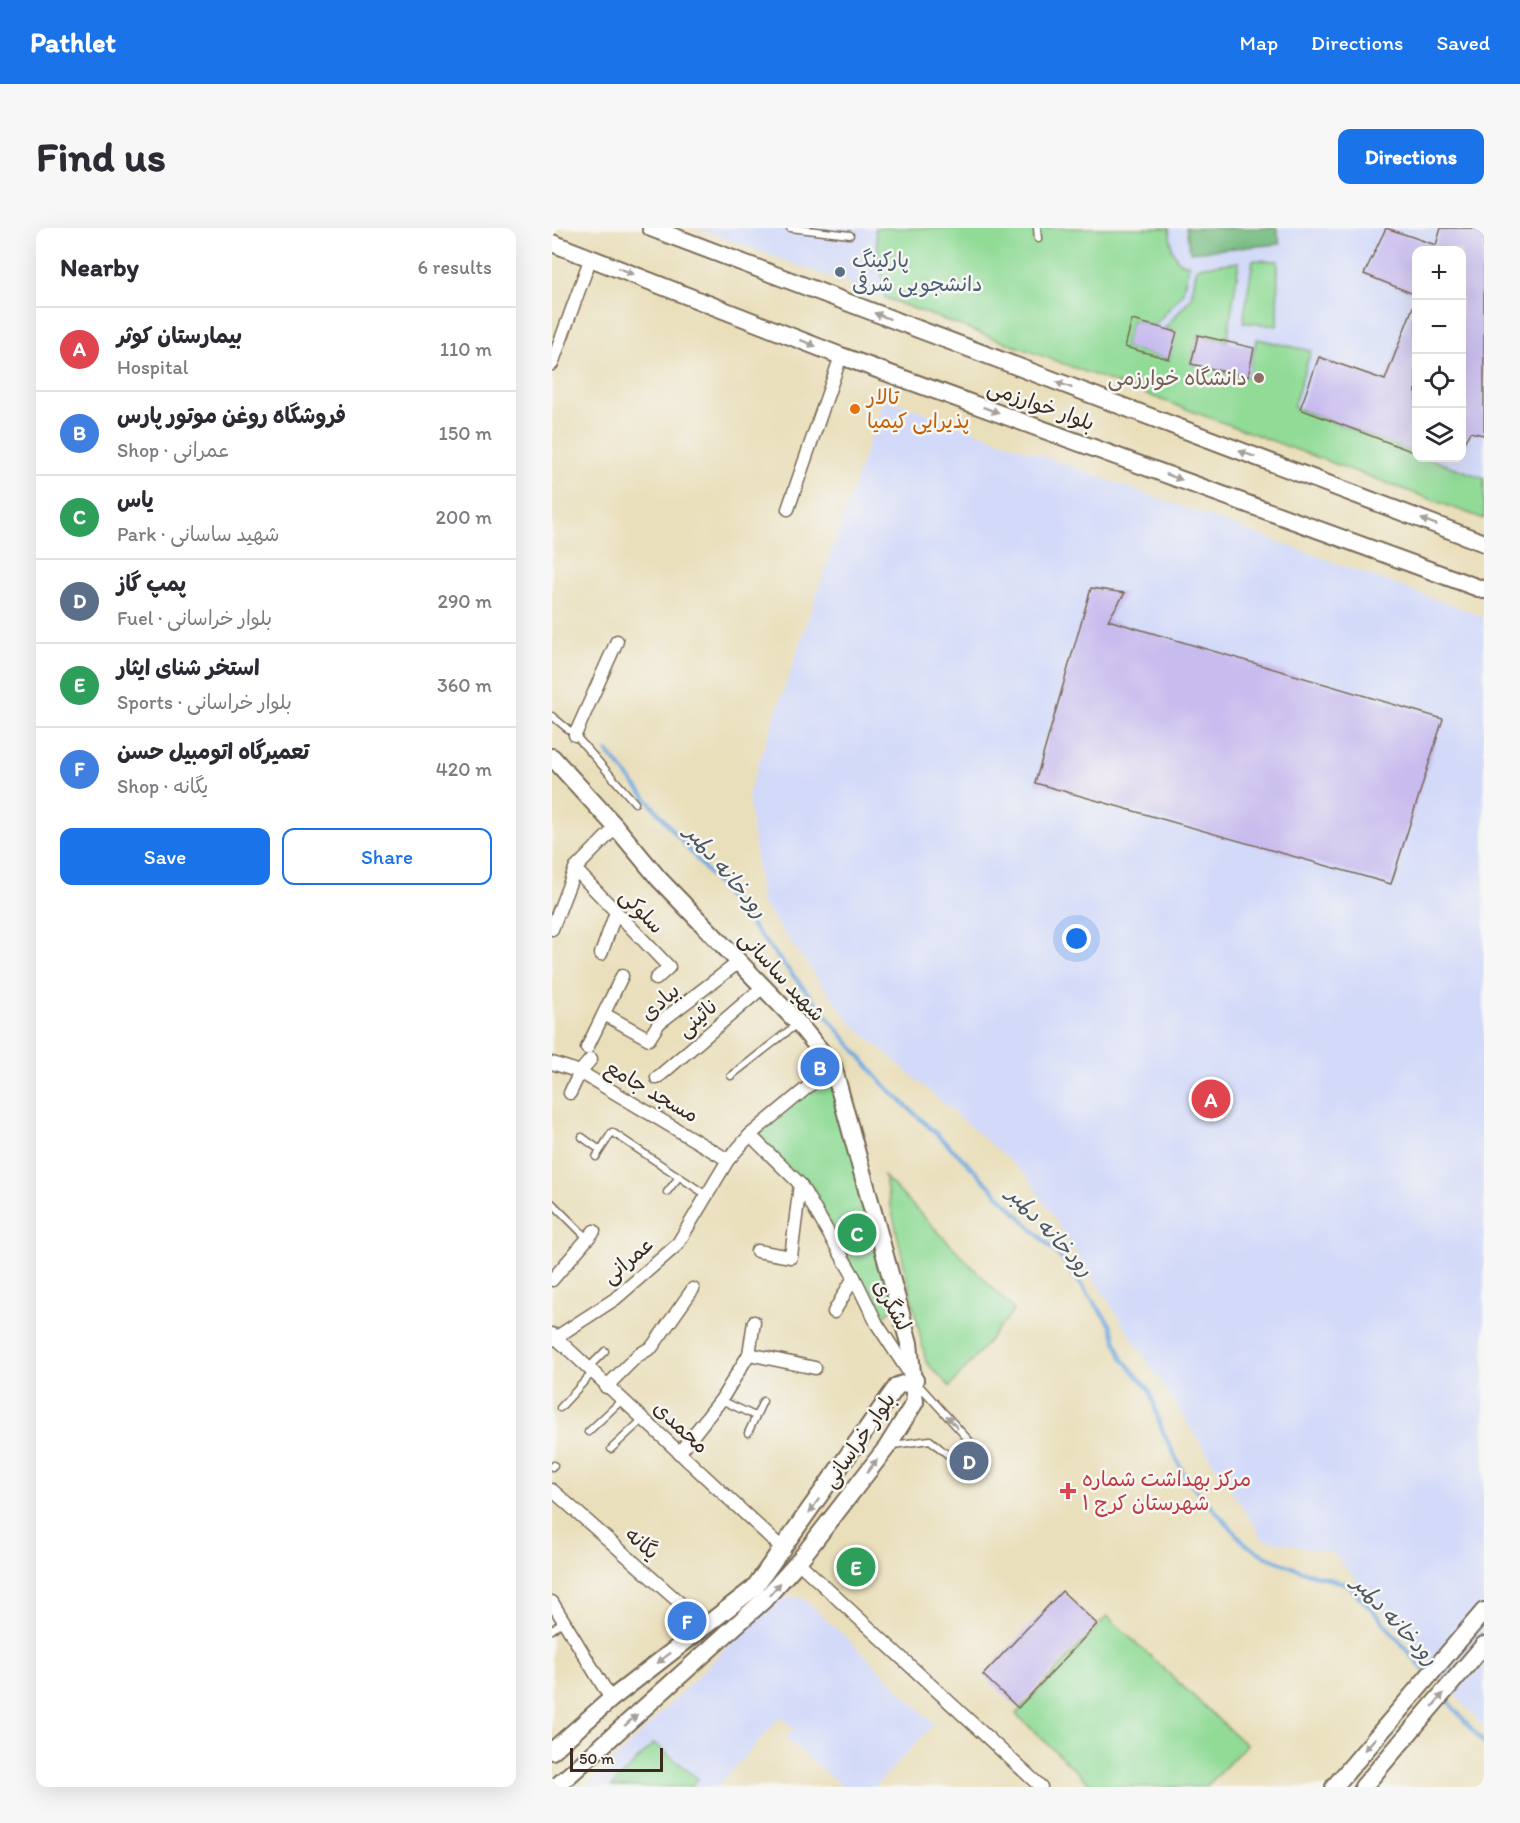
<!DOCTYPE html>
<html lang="en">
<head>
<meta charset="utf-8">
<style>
	:root { --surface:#fff; --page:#f7f7f7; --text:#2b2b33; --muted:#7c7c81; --line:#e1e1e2; --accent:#1a73e8 }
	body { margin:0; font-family:Itim,"Playpen Sans Arabic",sans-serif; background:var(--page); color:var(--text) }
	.controls { position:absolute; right:18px; top:18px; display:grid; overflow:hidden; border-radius:12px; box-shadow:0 6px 24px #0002 }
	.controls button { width:54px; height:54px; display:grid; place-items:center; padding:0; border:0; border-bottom:2px solid var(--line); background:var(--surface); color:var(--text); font:30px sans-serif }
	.scale { position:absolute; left:18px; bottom:15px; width:93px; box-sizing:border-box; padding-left:6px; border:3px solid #3b2a1e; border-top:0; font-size:16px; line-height:21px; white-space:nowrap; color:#3b2a1e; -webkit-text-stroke:4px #f6f6f2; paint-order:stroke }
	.you { position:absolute; left:525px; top:711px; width:21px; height:21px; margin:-15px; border:4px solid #fff; border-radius:50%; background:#1a73e8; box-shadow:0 0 0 9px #1a73e833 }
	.badge { display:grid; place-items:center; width:39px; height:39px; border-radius:50%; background:var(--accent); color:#fff; font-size:20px; font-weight:700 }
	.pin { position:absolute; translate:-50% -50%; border:3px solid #fff; box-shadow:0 2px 6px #0006 }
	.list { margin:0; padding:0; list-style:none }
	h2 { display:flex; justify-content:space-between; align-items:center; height:78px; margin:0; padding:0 24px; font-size:26px }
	h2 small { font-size:20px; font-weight:400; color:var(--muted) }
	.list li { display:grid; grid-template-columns:39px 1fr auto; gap:18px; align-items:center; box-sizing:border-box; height:84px; padding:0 24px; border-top:2px solid var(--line) }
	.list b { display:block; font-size:22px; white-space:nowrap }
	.list p { margin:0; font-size:20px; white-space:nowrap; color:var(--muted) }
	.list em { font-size:20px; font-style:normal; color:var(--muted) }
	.actions { display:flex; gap:12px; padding:18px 24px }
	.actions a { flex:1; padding:14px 0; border:2px solid var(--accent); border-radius:12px; text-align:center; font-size:21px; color:var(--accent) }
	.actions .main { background:var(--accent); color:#fff }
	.icon { flex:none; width:33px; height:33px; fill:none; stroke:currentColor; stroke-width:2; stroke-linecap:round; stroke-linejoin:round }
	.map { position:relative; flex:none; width:932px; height:1559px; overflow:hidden; border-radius:12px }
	header { display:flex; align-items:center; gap:36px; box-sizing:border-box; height:84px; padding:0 30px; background:var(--accent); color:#fff }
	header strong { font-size:28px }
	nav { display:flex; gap:33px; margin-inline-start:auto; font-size:21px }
	.intro { display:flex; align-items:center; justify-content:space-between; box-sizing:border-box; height:144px; padding:0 36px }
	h1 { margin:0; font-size:42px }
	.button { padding:15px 27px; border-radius:12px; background:var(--accent); color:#fff; font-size:21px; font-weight:700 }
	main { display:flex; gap:36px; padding:0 36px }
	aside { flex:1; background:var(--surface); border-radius:12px; box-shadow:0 6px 24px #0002 }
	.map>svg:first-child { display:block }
	.built { fill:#d2d9f9; fill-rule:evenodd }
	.green { fill:#91db97; stroke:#66825a; stroke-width:1.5 }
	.forest { fill:#74bb80; stroke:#58724f; stroke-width:1.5 }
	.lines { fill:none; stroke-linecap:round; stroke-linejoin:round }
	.stream { stroke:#72aae1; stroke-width:4 }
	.building { fill:#c8bbee }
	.lane-casing { stroke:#786955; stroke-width:9 }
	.street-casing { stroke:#786955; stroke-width:15 }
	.secondary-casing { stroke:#786955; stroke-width:20 }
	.lane { stroke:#fff; stroke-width:6 }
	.street { stroke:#fff; stroke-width:12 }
	.secondary { stroke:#fff; stroke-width:16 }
	.oneway { fill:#a79f9a }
	.service-dot { fill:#5c6f8a; stroke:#f6f6f2; stroke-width:2 }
	.education-dot { fill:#8d6e63; stroke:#f6f6f2; stroke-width:2 }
	.food-dot { fill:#e8710a; stroke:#f6f6f2; stroke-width:2 }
	.health-dot { fill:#e0444e; stroke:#f6f6f2; stroke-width:2 }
	.labels { text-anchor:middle; stroke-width:5; stroke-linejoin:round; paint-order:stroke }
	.service-label { font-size:21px; fill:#4e5e75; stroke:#f6f6f2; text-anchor:start }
	.education-label { font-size:21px; fill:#785e54; stroke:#f6f6f2; text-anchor:end }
	.food-label { font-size:21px; fill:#c56008; stroke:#f6f6f2; text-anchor:start }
	.street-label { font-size:21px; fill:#3b2a1e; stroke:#f6f6f2 }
	.health-label { font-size:21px; fill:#be3a42; stroke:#f6f6f2; text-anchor:start }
	.water-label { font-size:22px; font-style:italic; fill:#4e5762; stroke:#f6f6f2 }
</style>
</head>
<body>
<header>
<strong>Pathlet</strong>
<nav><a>Map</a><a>Directions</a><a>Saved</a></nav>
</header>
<div class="intro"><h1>Find us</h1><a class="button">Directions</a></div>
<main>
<aside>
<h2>Nearby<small>6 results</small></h2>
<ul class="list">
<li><span class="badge" style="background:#e0444e">A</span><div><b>بیمارستان کوثر</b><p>Hospital</p></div><em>110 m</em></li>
<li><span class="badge" style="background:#3f7fe0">B</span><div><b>فروشگاه روغن موتور پارس</b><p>Shop · عمرانی</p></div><em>150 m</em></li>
<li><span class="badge" style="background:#2e9e5b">C</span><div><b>یاس</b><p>Park · شهید ساسانی</p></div><em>200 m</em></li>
<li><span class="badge" style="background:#5c6f8a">D</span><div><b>پمپ گاز</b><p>Fuel · بلوار خراسانی</p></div><em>290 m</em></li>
<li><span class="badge" style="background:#2e9e5b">E</span><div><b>استخر شنای ایثار</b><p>Sports · بلوار خراسانی</p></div><em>360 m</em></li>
<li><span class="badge" style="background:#3f7fe0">F</span><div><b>تعمیرگاه اتومبیل حسن</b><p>Shop · یگانه</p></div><em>420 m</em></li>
</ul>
<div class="actions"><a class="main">Save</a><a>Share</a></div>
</aside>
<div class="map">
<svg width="932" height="1559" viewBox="0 0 932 1559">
	<rect width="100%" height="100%" fill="#f6f6f2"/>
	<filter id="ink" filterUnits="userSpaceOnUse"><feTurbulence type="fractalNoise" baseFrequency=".0167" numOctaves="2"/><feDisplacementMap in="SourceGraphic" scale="12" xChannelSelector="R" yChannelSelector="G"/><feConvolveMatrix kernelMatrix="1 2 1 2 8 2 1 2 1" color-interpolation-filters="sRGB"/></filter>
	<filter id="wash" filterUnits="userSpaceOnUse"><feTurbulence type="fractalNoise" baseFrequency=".008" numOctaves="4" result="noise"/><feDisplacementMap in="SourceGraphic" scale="24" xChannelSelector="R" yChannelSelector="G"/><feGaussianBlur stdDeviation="1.35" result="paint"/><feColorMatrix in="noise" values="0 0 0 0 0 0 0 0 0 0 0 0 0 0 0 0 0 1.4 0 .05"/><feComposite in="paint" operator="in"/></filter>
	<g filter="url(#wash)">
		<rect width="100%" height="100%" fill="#eadfbb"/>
		<g class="built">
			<path d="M145,0H932V291L313,62ZM864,22H910V230H864Z"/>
			<polygon points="332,170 932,389 932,1500 781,1325 711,1311 474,947 298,794 210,675 196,567"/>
			<polygon points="225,1369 250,1370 309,1423 382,1496 323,1559 291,1559 234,1511 242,1501 229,1489 165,1559 35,1559"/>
		</g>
		<g class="green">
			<polygon points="323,0 617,0 620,22 627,34 637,37 630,66 602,98 580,92 573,119 617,131 624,104 613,100 639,70 645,39 687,34 675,113 646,107 639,136 695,149 705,111 759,123 741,179 864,225 864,230 875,230 932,250 932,291 333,70"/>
			<polygon points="701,32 726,33 725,98 691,94"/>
			<polygon points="281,838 347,1074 325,1096 262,962 198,907"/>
			<polygon points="332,948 462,1082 398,1159 374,1134"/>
			<polygon points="555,1388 694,1517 654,1559 541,1559 464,1486"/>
			<polygon points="102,1515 146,1551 139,1559 59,1559"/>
		</g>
		<polygon class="forest" points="634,0 725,0 728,16 638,24"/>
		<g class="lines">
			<g class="stream">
				<polyline points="55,523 331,856 408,928 511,1032 558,1096 570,1130 598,1163 609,1200 634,1250 693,1316 715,1329 755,1345 795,1356 826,1388 874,1445"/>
				<polyline points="893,1470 932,1515"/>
			</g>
		</g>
		<g id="blocks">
			<g class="building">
				<polygon points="834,0 884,17 889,0 932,0 932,207 918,204 909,220 909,22 864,22 864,67 812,46"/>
				<polygon points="864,71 864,225 748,181 767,129 833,152"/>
				<polygon points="580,92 625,104 617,131 573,119"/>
				<polygon points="646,107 702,120 696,149 639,136"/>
				<polygon points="539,360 573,365 556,392 891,491 839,656 483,555"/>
				<polygon points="510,1363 545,1396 466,1480 431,1447"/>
			</g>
		</g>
	</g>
	<g filter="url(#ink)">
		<use href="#blocks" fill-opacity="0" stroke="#786955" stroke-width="1.5"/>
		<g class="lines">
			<g class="lane-casing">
				<g id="lane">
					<polyline points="238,0 298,7"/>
					<polyline points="485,0 486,11"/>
					<polyline points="0,488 23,507 83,575"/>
					<polyline points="179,848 245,796"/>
					<polyline points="30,909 48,922"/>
					<polyline points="44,929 60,904 156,968"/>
					<polyline points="115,964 127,949"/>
					<polyline points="0,975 35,1010"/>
					<polyline points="37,1139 53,1123"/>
					<polyline points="169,1172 203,1188"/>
					<polyline points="8,1180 41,1144"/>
					<polyline points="36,1204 69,1173"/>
					<polyline points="196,1205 211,1173"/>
					<polyline points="341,1217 378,1212 408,1237 424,1220 365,1155"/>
					<polyline points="59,1221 91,1191"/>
					<polyline points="0,1239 2,1237"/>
					<polyline points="0,1402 11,1393"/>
				</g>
			</g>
			<g class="street-casing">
				<g id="street">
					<polyline points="0,136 39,29"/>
					<polyline points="236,281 289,128"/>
					<polyline points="23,507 65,413"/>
					<polyline points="23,641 117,739 104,751"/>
					<polyline points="0,701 23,641 64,599"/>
					<polyline points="49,726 64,684"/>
					<polyline points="52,786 97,811 107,795 187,734"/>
					<polyline points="35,820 70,748"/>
					<polyline points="0,835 28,844 176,932"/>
					<polyline points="105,850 211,759"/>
					<polyline points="18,865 28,844 39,831"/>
					<polyline points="198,907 248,956 302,1049 325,1096 358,1146"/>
					<polyline points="205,1023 239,1029 248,956"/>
					<polyline points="0,1052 42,1003"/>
					<polyline points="282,1084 302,1049"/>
					<polyline points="0,1106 232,1322"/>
					<polyline points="0,1112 63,1071 125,1017 176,932 198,907 281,838"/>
					<polyline points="197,1126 263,1140"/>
					<polyline points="54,1159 85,1128 100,1119 141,1061"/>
					<polyline points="127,1225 169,1172 197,1126 202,1094"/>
					<polyline points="0,1262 154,1398"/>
					<polyline points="246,1334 489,1559"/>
					<polyline points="0,1374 59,1471"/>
				</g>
			</g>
			<g class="secondary-casing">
				<g id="secondary">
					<polyline points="99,0 932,315"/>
					<polyline points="0,15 289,128 932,362"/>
					<polyline points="0,529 64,599 107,651 246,795 281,838 357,1115 363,1174 335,1219 246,1334 212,1372 4,1559"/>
					<polyline points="0,1523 59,1471 202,1360 345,1158 363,1152"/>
					<polyline points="782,1559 932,1383"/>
					<polyline points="811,1559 932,1417"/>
				</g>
			</g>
			<use href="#lane" class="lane"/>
			<use href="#street" class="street"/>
			<use href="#secondary" class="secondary"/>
		</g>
		<defs><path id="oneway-solid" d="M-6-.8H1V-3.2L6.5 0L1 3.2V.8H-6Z" transform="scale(1.5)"/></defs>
		<g class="oneway">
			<use href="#oneway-solid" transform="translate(74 43) rotate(22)"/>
			<use href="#oneway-solid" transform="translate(330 88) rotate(-159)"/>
			<use href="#oneway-solid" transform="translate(256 115) rotate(22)"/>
			<use href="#oneway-solid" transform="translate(512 157) rotate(-159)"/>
			<use href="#oneway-solid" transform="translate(439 182) rotate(20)"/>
			<use href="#oneway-solid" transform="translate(695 226) rotate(-159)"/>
			<use href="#oneway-solid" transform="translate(622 249) rotate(20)"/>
			<use href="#oneway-solid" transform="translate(877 294) rotate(-159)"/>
			<use href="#oneway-solid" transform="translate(400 1194) rotate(-132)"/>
			<use href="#oneway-solid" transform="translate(320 1238) rotate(-53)"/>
			<use href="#oneway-solid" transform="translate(262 1278) rotate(125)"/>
			<use href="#oneway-solid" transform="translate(223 1361) rotate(-48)"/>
			<use href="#oneway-solid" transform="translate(112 1430) rotate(142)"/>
			<use href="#oneway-solid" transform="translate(886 1472) rotate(-50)"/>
			<use href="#oneway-solid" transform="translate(79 1492) rotate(-42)"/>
			<use href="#oneway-solid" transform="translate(818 1516) rotate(132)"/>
		</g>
	</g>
	<circle class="service-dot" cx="288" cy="44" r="6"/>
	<circle class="education-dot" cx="707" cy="150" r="6"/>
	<circle class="food-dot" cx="303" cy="181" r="6"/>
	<path class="health-dot" d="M513 1254h6v6h6v6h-6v6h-6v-6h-6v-6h6z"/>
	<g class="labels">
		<g class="service-label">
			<text x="300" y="39">پارکینگ<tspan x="300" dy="24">دانشجویی شرقی</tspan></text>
		</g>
		<g class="education-label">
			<text x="695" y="157">دانشگاه خوارزمی</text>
		</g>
		<g class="food-label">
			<text x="315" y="176">تالار<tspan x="315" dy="24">پذیرایی کیمیا</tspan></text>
		</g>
		<g class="street-label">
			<text transform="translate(489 177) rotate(20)" y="7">بلوار خوارزمی</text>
			<text transform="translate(90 683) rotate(46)" y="7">سلوکی</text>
			<text transform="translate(230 748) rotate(47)" y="7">شهید ساسانی</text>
			<text transform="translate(108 774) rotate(-42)" y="7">بیادی</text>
			<text transform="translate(145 790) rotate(-41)" y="7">نائینی</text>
			<text transform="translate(100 863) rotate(30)" y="7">مسجد جامع</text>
			<text transform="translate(76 1032) rotate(-40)" y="7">عمرانی</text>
			<text transform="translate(340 1077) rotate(61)" y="7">لشگری</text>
			<text transform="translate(129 1199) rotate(43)" y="7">محمدی</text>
			<text transform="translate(307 1212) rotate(-55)" y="7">بلوار خراسانی</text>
			<text transform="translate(90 1315) rotate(41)" y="7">یگانه</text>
		</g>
		<g class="health-label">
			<text x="530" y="1258">مرکز بهداشت شماره<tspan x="530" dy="24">۱ شهرستان کرج</tspan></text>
		</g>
		<g class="water-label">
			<text transform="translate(175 643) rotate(50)" y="8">رودخانه دلمبر</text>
			<text transform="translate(499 1003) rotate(47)" y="8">رودخانه دلمبر</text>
			<text transform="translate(844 1392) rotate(47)" y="8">رودخانه دلمبر</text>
		</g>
	</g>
</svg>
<div class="controls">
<button>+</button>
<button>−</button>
<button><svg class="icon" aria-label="locate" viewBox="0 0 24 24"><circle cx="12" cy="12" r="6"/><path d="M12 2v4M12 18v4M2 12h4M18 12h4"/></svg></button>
<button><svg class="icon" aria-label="layers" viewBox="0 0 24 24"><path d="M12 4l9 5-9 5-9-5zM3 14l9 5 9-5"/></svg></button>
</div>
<div class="scale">50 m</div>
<div class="you"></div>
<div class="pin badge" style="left:659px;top:871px;background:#e0444e">A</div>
<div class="pin badge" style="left:268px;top:839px;background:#3f7fe0">B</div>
<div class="pin badge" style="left:305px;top:1005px;background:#2e9e5b">C</div>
<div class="pin badge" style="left:417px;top:1233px;background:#5c6f8a">D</div>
<div class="pin badge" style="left:304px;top:1339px;background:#2e9e5b">E</div>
<div class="pin badge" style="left:135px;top:1393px;background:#3f7fe0">F</div>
</div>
</main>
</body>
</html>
